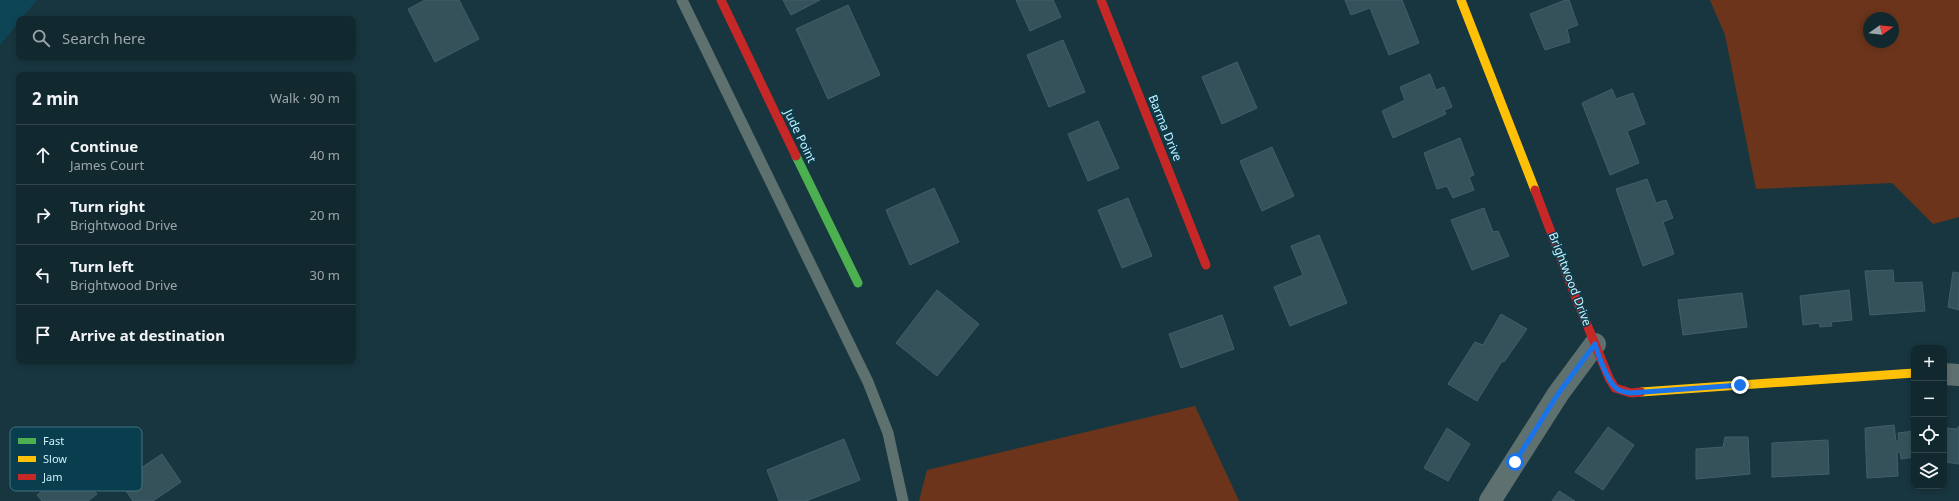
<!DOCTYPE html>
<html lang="en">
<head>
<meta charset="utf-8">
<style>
	:root { --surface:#12282f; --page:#1b3037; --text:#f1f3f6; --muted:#9ca6aa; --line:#31444b }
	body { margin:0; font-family:"Noto Sans",sans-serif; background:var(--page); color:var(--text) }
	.controls { position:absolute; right:12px; bottom:12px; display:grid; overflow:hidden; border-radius:8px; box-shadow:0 2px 6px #0003 }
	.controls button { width:36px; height:36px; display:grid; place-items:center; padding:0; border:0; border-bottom:1px solid var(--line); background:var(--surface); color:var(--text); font:20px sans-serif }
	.compass { position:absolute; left:1863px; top:12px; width:36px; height:36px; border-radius:50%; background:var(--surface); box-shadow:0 2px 6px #0003; rotate:75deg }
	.stop { position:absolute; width:12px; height:12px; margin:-9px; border:3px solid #1a73e8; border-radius:50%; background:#fff }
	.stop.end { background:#1a73e8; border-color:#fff; box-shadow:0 1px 4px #0008 }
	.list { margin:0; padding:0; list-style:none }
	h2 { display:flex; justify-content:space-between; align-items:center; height:52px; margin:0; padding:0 16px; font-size:17px }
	h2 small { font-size:13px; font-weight:400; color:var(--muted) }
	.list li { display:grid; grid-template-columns:26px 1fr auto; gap:12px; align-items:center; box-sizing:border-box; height:60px; padding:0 16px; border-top:1px solid var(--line) }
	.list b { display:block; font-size:15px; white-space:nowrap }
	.list p { margin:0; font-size:13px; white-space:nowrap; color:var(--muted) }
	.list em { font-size:13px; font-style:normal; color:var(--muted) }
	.icon { flex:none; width:22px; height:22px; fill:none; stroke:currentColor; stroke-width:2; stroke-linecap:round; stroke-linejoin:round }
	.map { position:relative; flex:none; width:1959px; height:501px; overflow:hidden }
	.search { position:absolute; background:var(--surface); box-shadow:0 2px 6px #0003; left:16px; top:16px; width:340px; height:44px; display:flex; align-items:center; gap:10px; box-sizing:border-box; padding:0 14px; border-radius:8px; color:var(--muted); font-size:15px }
	.panel { position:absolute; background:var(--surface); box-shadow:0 2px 6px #0003; left:16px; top:72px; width:340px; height:292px; border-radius:8px }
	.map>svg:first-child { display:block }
	.built { fill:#0d4555 }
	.green { fill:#6c351b; fill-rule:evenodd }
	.building { fill:#35525b; stroke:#405f69 }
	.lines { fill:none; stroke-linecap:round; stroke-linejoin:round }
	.lane { stroke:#5f716f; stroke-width:11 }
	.street { stroke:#5f716f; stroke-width:22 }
	.fast { stroke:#4caf50; stroke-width:9 }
	.slow { stroke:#ffc107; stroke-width:9 }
	.jam { stroke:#c62828; stroke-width:9 }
	.route { stroke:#1a73e8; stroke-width:5 }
	.labels { text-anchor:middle; stroke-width:3; stroke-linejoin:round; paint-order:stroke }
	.street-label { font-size:12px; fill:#cef0fd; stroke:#093e4e }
	.key { fill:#093e4e; stroke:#447382; stroke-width:1 }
	.key-label { font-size:11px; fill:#cef0fd }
</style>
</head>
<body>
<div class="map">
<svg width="1959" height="501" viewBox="0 0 1959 501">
	<rect width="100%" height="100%" fill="#18363f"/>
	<polygon class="built" points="0,0 37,0 21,19 19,19 19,22 0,45"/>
	<g class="green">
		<path d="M1710,0H1959V217L1933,224L1892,183L1756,189L1725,35ZM1869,18H1893V42H1869Z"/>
		<polygon points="1195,406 1239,501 919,501 927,470"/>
	</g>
	<g class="building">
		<polygon points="425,0 459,0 479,39 435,62 408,9"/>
		<polygon points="783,0 820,0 791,15"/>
		<polygon points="1016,0 1053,0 1061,17 1030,31"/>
		<polygon points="1345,0 1402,0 1419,43 1389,55 1370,8 1351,15"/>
		<polygon points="1565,0 1569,0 1578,25 1567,29 1570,42 1545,50 1530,14"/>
		<polygon points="848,5 880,75 828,99 796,29"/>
		<polygon points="1063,40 1085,92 1049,107 1027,55"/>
		<polygon points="1237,62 1257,108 1222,124 1202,77"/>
		<polygon points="1430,74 1436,90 1444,87 1452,107 1444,110 1446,114 1393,138 1382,111 1405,100 1400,87"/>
		<polygon points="1612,89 1616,99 1633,93 1645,124 1627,131 1639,163 1610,175 1582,103"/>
		<polygon points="1098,121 1119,168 1088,181 1068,134"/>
		<polygon points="1460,138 1474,175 1469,177 1474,190 1453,198 1447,186 1437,189 1424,153"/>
		<polygon points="1272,147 1294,196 1262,211 1240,161"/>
		<polygon points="1647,179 1656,203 1666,200 1673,218 1663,222 1674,254 1643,266 1616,189"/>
		<polygon points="934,188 959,242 910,265 886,210"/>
		<polygon points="1128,198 1152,256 1122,268 1098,210"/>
		<polygon points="1484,208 1493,232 1498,231 1509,256 1472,270 1451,220"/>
		<polygon points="1319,235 1347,303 1290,326 1274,287 1303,275 1291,246"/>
		<polygon points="1893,270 1894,283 1922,282 1925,311 1870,315 1865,271"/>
		<polygon points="1953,272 1959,273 1959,310 1948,307"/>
		<polygon points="937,290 979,324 937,376 896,343"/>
		<polygon points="1849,290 1852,320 1831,322 1832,326 1820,327 1819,323 1803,325 1800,296"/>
		<polygon points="1742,293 1747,327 1683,335 1678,300"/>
		<polygon points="1501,314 1527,329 1504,362 1502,361 1477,401 1448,384 1475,342 1483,345"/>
		<polygon points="1222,315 1234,349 1181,368 1169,334"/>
		<polygon points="1894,425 1896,441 1899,441 1898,433 1914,431 1914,457 1901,459 1900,452 1897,452 1898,476 1867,478 1865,428"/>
		<polygon points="1959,426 1959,464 1944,462 1947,428 1957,429"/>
		<polygon points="1608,427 1634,445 1603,490 1575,472"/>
		<polygon points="1447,428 1470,444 1448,481 1424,468"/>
		<polygon points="1725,437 1748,437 1750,474 1696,479 1696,449 1723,447"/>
		<polygon points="844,439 860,480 806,501 779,501 767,470"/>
		<polygon points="1828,440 1829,474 1772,477 1772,443"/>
		<polygon points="162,454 181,482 153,501 133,501 120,482"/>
		<polygon points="75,466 97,494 88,501 42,501 37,495"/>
		<polygon points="1559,491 1575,501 1552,501"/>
	</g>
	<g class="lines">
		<polyline class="lane" points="682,0 868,382 888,433 903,501"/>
		<g class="street">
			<polyline points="1944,374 1959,375"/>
			<polyline points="1490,501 1558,394 1595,344"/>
		</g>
		<polyline class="fast" points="796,156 858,283"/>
		<g class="slow">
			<polyline points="1461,0 1535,190"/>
			<polyline points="1641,392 1914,373"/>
		</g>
		<g class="jam">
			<polyline points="721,0 796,156"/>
			<polyline points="1101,0 1206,265"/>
			<polyline points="1535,190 1576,298 1609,378 1615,388 1631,393 1641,392"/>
		</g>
	</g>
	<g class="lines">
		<path class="route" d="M1515,462L1558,394L1595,344C1598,355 1608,382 1616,388C1620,392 1626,392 1631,393L1740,385"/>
	</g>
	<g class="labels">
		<g class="street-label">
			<text transform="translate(1165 128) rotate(68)" y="4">Barma Drive</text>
			<text transform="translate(800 136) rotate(64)" y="4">Jude Point</text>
			<text transform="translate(1570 279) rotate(69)" y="4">Brightwood Drive</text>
		</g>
	</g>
	<rect x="10" y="427" width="132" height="64" rx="6" class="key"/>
	<rect x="18" y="438" width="18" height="6" fill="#4caf50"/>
	<rect x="18" y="456" width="18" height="6" fill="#ffc107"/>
	<rect x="18" y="474" width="18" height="6" fill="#c62828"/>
	<g class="key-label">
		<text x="43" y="445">Fast</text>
		<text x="43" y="463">Slow</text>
		<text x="43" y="481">Jam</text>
	</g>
</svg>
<div class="controls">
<button>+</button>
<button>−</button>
<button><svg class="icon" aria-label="locate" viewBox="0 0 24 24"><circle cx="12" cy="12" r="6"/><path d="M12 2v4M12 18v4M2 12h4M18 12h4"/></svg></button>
<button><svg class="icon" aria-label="layers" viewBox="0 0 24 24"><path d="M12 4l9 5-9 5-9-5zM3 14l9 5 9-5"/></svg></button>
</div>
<svg class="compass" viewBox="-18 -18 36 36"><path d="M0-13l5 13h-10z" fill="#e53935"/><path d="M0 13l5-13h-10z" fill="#9ca6aa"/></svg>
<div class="stop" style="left:1515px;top:462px"></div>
<div class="stop end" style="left:1740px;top:385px"></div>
<div class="search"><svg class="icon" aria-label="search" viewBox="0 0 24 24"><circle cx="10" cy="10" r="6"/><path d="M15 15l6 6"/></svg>Search here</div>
<section class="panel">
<h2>2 min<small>Walk · 90 m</small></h2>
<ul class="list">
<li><svg class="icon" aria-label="ahead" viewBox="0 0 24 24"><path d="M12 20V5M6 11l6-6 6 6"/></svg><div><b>Continue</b><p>James Court</p></div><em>40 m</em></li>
<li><svg class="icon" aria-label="right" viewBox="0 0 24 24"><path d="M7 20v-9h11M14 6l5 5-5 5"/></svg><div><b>Turn right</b><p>Brightwood Drive</p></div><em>20 m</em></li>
<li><svg class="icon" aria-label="left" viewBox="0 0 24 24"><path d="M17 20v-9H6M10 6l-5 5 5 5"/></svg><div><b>Turn left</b><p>Brightwood Drive</p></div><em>30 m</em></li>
<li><svg class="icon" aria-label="arrive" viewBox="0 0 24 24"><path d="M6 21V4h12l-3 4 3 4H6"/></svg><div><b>Arrive at destination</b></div></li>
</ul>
</section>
</div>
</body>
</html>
